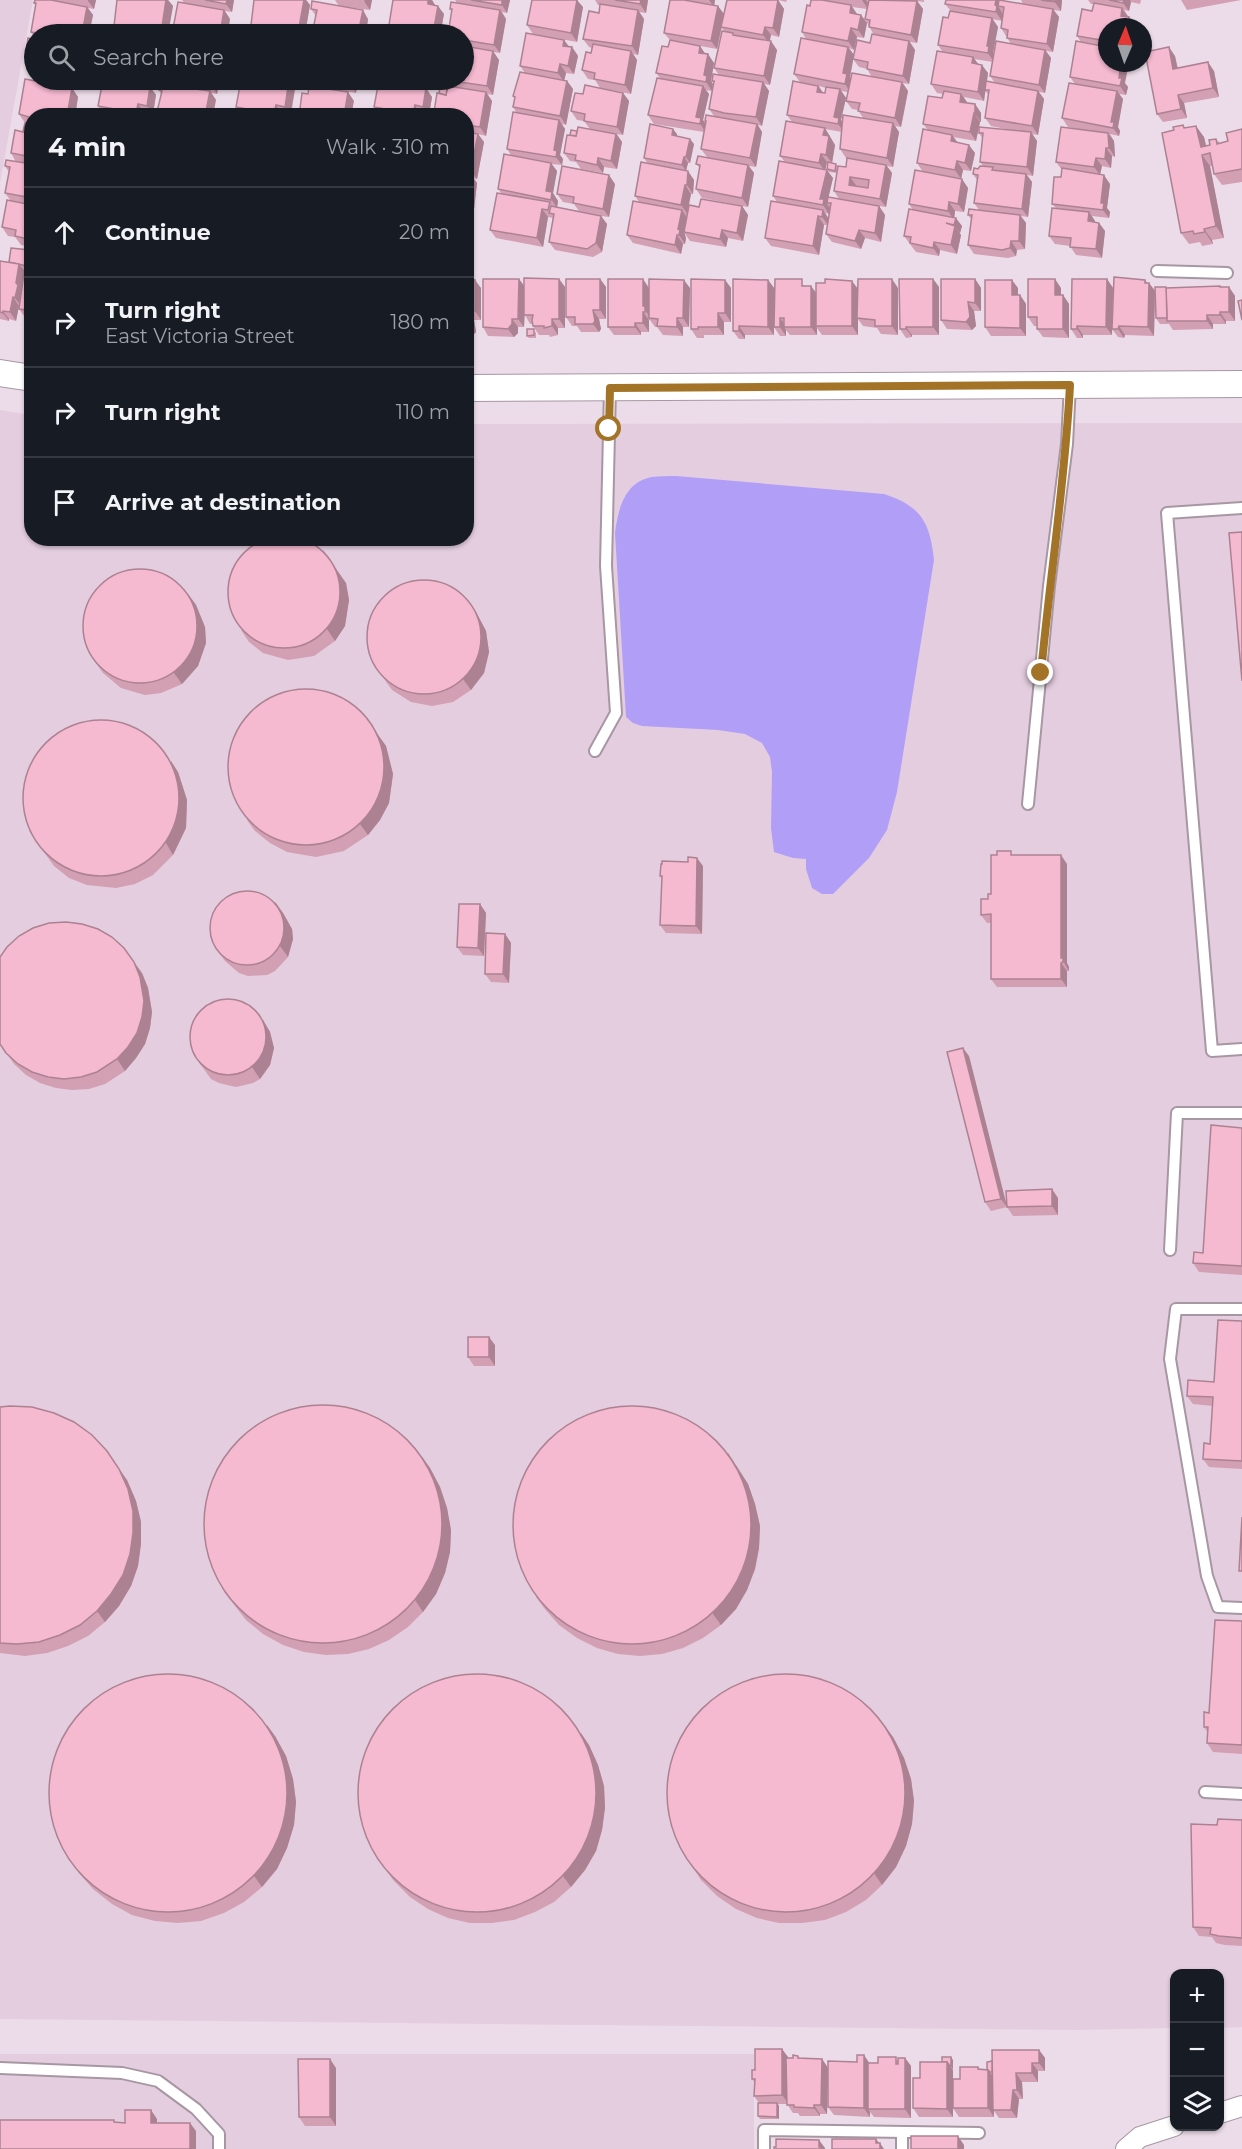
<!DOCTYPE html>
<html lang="en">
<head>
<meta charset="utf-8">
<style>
	:root { --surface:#171b24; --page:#20242c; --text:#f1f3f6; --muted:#9ea1a6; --line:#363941 }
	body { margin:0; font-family:Montserrat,sans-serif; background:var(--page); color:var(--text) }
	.controls { position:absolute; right:18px; bottom:18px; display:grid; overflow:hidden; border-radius:12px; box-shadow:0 2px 4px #0004 }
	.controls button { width:54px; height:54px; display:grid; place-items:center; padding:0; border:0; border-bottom:2px solid var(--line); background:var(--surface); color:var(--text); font:30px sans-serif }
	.compass { position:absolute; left:1098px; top:18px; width:54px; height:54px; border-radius:50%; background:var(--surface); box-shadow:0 2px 4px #0004; rotate:2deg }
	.stop { position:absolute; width:18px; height:18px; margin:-14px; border:4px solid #a37328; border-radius:50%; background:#fff }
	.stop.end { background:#a37328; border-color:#fff; box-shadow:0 2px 6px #0008 }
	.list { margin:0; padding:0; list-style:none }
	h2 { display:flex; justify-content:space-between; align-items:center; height:78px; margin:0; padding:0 24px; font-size:26px }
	h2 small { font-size:20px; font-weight:400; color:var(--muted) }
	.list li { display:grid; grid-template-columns:39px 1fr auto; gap:18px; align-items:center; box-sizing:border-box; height:90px; padding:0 24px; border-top:2px solid var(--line) }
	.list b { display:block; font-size:22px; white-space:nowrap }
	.list p { margin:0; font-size:20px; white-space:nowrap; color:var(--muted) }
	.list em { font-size:20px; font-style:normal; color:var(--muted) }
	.icon { flex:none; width:33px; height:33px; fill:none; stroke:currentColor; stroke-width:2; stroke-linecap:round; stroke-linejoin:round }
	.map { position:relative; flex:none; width:1242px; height:2149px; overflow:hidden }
	.search { position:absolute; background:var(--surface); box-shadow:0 2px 4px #0004; left:24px; top:24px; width:450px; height:66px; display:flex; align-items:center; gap:15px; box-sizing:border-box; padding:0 21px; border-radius:33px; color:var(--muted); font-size:22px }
	.panel { position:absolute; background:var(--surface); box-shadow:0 2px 4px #0004; left:24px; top:108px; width:450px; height:438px; border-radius:24px }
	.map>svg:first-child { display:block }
	.built { fill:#e4cddf }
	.water { fill:#b19ff7 }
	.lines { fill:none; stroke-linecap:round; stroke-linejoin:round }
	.service-casing { stroke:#a797a3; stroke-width:14 }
	.minor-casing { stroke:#a797a3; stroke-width:22 }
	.tertiary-casing { stroke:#a797a3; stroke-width:28 }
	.service { stroke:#fff; stroke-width:10 }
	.minor { stroke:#fff; stroke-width:20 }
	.tertiary { stroke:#fff; stroke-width:26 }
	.wall { fill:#d39fb3; fill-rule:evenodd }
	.shaded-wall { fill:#ac8292 }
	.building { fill:#f5b9d0; stroke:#ac8292; stroke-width:1.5; fill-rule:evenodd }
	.route { stroke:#a37328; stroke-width:8 }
</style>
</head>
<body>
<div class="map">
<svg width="1242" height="2149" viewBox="0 0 1242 2149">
	<rect width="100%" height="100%" fill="#ecdce9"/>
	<g class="built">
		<polygon points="0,0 33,0 0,183"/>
		<polygon points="0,410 31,415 32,538 466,538 467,424 1242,423 1242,2027 1220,2028 1220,1974 1174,1974 1174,2028 1076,2030 0,2019"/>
		<rect x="0" y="2054" width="754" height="95"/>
	</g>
	<path class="water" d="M676,476L884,494C921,506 930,522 934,560L897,792L887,830L869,858L833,894H822L812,888L806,869V859L793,858L774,852L771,828L772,772L770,757L762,743L745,734L718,730L642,726L633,723L626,717L615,533C618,510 624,482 652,477C660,476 668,476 676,476Z"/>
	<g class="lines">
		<g class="service-casing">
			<g id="service">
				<polyline points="1157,271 1227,273"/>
				<polyline points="1242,508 1167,513 1212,1051 1242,1049"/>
				<polyline points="595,751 616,713 606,566 610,388"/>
				<polyline points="1028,804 1049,586 1067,444 1070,385"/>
				<polyline points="1170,1250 1177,1113 1242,1113"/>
				<polyline points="1242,1309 1176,1309 1170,1359 1207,1576 1218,1607 1242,1608"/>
				<polyline points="1205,1792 1242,1794"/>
				<polyline points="0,2068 122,2073 158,2081 196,2109 219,2134 219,2149"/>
				<polyline points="902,2132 902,2149"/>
				<polyline points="764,2149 764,2130 979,2133"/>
			</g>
		</g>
		<g class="minor-casing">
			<g id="minor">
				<polyline points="1220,2113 1242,2106"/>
				<polyline points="1126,2149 1140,2137 1174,2126"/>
			</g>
		</g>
		<g class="tertiary-casing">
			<g id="tertiary">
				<polyline points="0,373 32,378"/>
				<polyline points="466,388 1242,384"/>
			</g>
		</g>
		<use href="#service" class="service"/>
		<use href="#minor" class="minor"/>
		<use href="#tertiary" class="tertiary"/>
	</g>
	<g class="wall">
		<polygon points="35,0 96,0 94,9 88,8 93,15 89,34 34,34 34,37 31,32 36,5 34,3"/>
		<polygon points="117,0 168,0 173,6 168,34 112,34 119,33 114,26"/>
		<polygon points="182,0 234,0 232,12 225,11 230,19 184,3"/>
		<polygon points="254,0 306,0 310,5 305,34 250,34 256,32 251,25"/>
		<polygon points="335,0 372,0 370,10 347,7 368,19 366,34 312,34 316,16 311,9 339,6"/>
		<polygon points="393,0 432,0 435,5 444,14 441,30 444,34 389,34 392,30 389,25"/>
		<polygon points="455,0 510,0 507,13 502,12 506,19 500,53 493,52 499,60 493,95 487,94 492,101 486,136 478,134 484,142 477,179 473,178 477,183 474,209 466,209 466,116 437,116 434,112 439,94 451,86 446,80 464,80 464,34 450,9 457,3"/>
		<polygon points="595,0 648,0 646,13 639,12 644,19 638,55 633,54 637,60 631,94 600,88 595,80 588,79 582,70 591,53 592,48 589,47 583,39 599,13 600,5 598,5"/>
		<path d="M670,0H715L714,5L724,14L727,0H787L786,2L778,0L784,9L779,37L771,35L770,41L777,50L770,85L764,84L769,91L762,126L758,125L762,132L756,167L749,166L754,173L748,207L702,198L696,189L700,168L696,164L707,157L701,149L704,132L654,124L648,115L660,78L656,73L668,47L670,40L664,33ZM722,28L724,31L714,68L719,75L712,81L714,83L709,109L714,116L705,121L706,123V125L703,120L709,94L705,90L712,91L711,81L714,63L705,54L700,46L717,49Z"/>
		<path d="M811,0H924V2L917,1L923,9L917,43L910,42L915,50L909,84L902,83L908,91L901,127L895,126L899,132L893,167L887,166L892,173L886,207L879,206L885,215L881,242L865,238L861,249L832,242L826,234L827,225H824L819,255L771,246L765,238L777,202L773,196L785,162L780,156L792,122L787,115L800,82L794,74L806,39L802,32ZM852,7L867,9L865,19L874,35L870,43L853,59L859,67L867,69L872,77L851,79L850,77L854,55L849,48L854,50L857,37L864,38L867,23L861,15L857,14ZM819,86L826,88L825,93H823ZM841,91L848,92L846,101L852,109L858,110L863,118L843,122L841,120L846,98ZM825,129L842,132L840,149L846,158L850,159L846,167L838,166L832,163L835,145ZM827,162L828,163L827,169L829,172L837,173L834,191L839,199L828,197L833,178L825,170ZM827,203L830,208L828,218L825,213L829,214L830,208Z"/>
		<path d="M1021,0H1062L1061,11L1053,10L1059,17L1053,52L1046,51L1051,58L1045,93L1039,92L1044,99L1038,135L1032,134L1037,141L1033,176L1027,175L1032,182L1028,217L1021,216L1026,223L1025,249L1017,250L1016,256L1008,258L974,254L968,245L971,219L968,215L979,210L974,203L977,180L973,174L978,169L983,166L980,162L983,139L979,133L1015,131L991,126L985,118L988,94L985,91L984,101L964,97L967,103L975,104L981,113V122H980L976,141L953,137L957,142L975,153L971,171L963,170L961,179L968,188L964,212L955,211L954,218L962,226L960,233H959L961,235L957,254L940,250L939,256L916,252L904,236L913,210L909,204L923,172L917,163L928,130L923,124L942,98L943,94L937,93L931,84L942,51L938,45L951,11L945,4H1023ZM1001,11L1003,13L1001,28L1011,44L994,54L993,52L998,27L992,19L1002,21ZM974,59L993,62L990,76L995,83L987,81L988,73L978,64Z"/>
		<polygon points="1088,0 1141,0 1140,4 1131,2 1129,11 1124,10 1135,26 1134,27 1107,27 1107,63 1128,87 1126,95 1119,94 1123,99 1118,127 1120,131 1119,136 1110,134 1114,141 1115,157 1112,156 1111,168 1102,166 1100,174 1110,184 1107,208 1110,212 1109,218 1092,216 1095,221 1095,222 1099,223 1105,231 1102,258 1076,255 1070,246 1055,244 1049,236 1056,208 1052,204 1061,177 1062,170 1056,162 1083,130 1068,127 1062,118 1075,84 1070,77 1081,42 1077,36 1092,11 1094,4 1091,4"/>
		<polygon points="1181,0 1241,0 1187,10"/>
		<polygon points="583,7 577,42 533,34 527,25"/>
		<polygon points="34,40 34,75 28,66 31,51 27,45"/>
		<polygon points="564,40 569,47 572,47 578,56 574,74 566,73 564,80 567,81 573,89 566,125 562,124 565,129 560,155 563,159 562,165 551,164 557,171 553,193 558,201 557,207 579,211 574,204 563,202 557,194 615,184 609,217 601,216 607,224 602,252 593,257 555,250 549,242 553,218 548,217 543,247 496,238 490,230 502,194 498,189 511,155 507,149 516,112 513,107 515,98 513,96 525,73 520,66"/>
		<polygon points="1175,56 1178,68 1214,71 1219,97 1184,103 1187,118 1163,122 1157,114"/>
		<polygon points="42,80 81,80 79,90 72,89 78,97 75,116 32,116 32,247 21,245 15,237 8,236 2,227 11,201 5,193 9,172 5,166 16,162 11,153 23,132 25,123 19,114 45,83"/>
		<polygon points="103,80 134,80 137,84 150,87 156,95 153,114 144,112 143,116 100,116 102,112 98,106"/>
		<polygon points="137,80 162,80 161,84 193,89 190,84 171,80 220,80 217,94 211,93 216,100 161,94 159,90 160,84"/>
		<polygon points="241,80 293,80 292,82 291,82 295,89 291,116 282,114 282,116 235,116 241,114 236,107"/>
		<polygon points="300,80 358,80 356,93 304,84"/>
		<polygon points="379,80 405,80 409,85 432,97 429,115 420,114 420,116 373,116 379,114 374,107"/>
		<polygon points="417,80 438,80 437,83"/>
		<polygon points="623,93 629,101 623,135 617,134 622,142 617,169 604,167 603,173 581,169 576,162 570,161 564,153 577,131 590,129 584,121 577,120 571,111 583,94"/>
		<polygon points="1183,125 1185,128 1204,137 1206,146 1210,145 1216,139 1220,143 1228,141 1242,129 1242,182 1222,185 1214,174 1212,166 1210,166 1224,238 1212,240 1213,244 1202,246 1200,242 1189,244 1181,233 1174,130"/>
		<polygon points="677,134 677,136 694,144 690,163 688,163 686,171 694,180 693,194 691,194 688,210 699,207 742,206 748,215 743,241 728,238 726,247 690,241 685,234 685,236 686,238 685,244 683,244 681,254 633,243 627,235 639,202 635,196 648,164 644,158"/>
		<polygon points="29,250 31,253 29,266 32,267 32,320 30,318 25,317 19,309 19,306 16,321 9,319 9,321 0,319 0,261 9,262"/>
		<polygon points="466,279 481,288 481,320 474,320 476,332 471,337 466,336"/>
		<polygon points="519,279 524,287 559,279 565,287 565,328 558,328 558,335 550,337 549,335 539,335 533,326 532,324 530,324 525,315 524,327 518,327 518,333 514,337 488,336 483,327"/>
		<polygon points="600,279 606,287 606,319 599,319 601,329 599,332 581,332 577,326 572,326 566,317"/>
		<polygon points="775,279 806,286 816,293 858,289 898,288 898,335 881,334 877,328 863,326 858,319 858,335 822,335 817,328 817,335 790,335 786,330 786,336 780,336 774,327"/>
		<polygon points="933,279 939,287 939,335 912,335 912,337 906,338 900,329"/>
		<polygon points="975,279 981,288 981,311 974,311 976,326 972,330 947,329 941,320"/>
		<polygon points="1107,279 1113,288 1112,335 1083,335 1083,338 1077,338 1071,329"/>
		<polygon points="725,280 731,288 731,322 724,322 724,335 704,335 704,338 697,338 691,329"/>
		<polygon points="768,280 774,288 774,335 745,335 745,339 739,339 733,331"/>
		<polygon points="1145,280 1147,283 1149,283 1155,291 1154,336 1125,335 1124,338 1118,337 1112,329"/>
		<polygon points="1229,287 1235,296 1235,321 1226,321 1226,324 1213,324 1213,329 1173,330 1169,324 1160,324 1156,318 1167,288"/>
		<polygon points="649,288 690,288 689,327 683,327 683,336 663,335 657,327 655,327 650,320 649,320 649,332 641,332 641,335 614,335 608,327"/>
		<polygon points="1018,288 1018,295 1020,295 1026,304 1026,336 991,336 985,327"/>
		<polygon points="1061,288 1061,295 1063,295 1069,304 1069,338 1043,337 1037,329 1037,326 1034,326 1028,317"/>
		<polygon points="536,332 536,338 529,338 527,336"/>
		<polygon points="346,583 349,600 345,626 335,641 314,656 288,660 263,653 249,642 241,630"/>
		<polygon points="188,594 196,605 205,627 206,643 198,666 182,684 161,693 145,695 121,688 103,673 95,662"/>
		<polygon points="468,601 476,612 486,631 489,652 484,673 471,690 453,702 432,706 411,702 392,690 372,662"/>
		<polygon points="369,722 386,746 393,774 389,803 380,820 368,835 344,851 316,857 287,852 270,843 255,831 247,820"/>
		<polygon points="178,772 187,800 186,828 173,855 153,875 135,884 116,888 87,885 69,878 54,866 29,831"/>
		<polygon points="1014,855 1067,864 1067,963 1069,967 1069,971 1067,971 1067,987 997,987 991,979 991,923 987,923 981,915 988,899"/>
		<polygon points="703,866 702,934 666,933 660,925 662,879 660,876"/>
		<polygon points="275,902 283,913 292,929 293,939 288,957 275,971 267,975 248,976 239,973 225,961 217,950"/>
		<polygon points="480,904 486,913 484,956 463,955 457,947"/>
		<polygon points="505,934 511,943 509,983 491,982 485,974"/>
		<polygon points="142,973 148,988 152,1012 150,1028 145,1044 136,1058 125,1071 105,1084 89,1089 72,1090 56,1088 40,1083 26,1075 14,1064 0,1044"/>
		<polygon points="263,1020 270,1032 274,1048 270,1065 260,1079 253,1083 236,1087 219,1083 211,1079 193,1054"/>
		<polygon points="969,1056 1007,1206 1058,1198 1058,1215 1013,1216 1007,1207 991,1211 985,1202"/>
		<polygon points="1242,1128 1242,1275 1199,1272 1193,1263 1203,1253"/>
		<polygon points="1242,1321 1242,1469 1209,1467 1203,1459 1210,1444 1213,1406 1193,1404 1187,1396 1214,1382"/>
		<polygon points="495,1345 495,1366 474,1366 468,1357"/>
		<polygon points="0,1407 127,1480 136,1501 141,1522 141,1544 138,1566 131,1586 119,1606 105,1622 88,1636 68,1646 47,1653 25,1656 0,1653"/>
		<polygon points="422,1457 430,1468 440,1487 447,1508 451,1530 450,1552 445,1573 436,1594 423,1612 408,1627 389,1640 369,1649 348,1654 326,1655 304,1652 283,1645 263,1634 246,1620 224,1592"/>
		<polygon points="736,1465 748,1484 755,1504 760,1526 759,1548 755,1569 747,1590 736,1609 721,1625 703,1638 683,1648 662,1654 640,1656 618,1654 597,1648 577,1638 559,1625 544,1608 536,1597"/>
		<polygon points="1242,1621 1242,1754 1213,1752 1207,1743 1208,1733 1204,1727"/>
		<polygon points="275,1736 286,1756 293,1779 296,1802 294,1825 287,1848 277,1869 262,1887 244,1902 224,1913 201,1921 178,1923 155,1921 132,1915 112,1904 93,1889 78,1872 70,1860"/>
		<polygon points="893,1737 904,1758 911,1779 914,1801 912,1824 906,1846 896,1867 882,1885 866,1900 846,1912 825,1920 802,1923 779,1923 757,1918 736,1909 717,1896 701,1880 681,1850"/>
		<polygon points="589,1745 598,1765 604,1786 605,1808 602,1830 596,1851 585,1870 571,1887 554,1902 535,1912 514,1920 492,1923 470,1923 448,1918 428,1909 410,1897 394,1881 373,1852"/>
		<polygon points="1242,1820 1242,1946 1225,1945 1216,1943 1212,1937 1199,1936 1193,1927 1217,1825"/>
		<polygon points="782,2049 788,2058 793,2058 798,2056 800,2058 822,2059 828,2068 827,2114 820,2114 820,2116 800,2116 798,2113 793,2113 787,2104 778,2104 779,2106 779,2119 760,2119 758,2116 759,2103 754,2096 755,2083 752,2079 755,2070"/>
		<polygon points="1039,2050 1045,2058 1045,2071 1038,2071 1038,2082 1022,2082 1023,2099 1019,2099 1017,2118 999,2118 994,2111 994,2117 959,2117 953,2108 960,2079 978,2067 980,2069 987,2070 992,2061"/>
		<polygon points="905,2058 911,2066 911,2118 874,2117 870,2112 870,2117 834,2115 828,2107 869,2063 878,2063 898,2060"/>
		<polygon points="953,2060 953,2069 952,2069 953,2070 953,2117 919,2117 913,2108 920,2078 942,2062"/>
		<polygon points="336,2068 336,2126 305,2126 299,2117"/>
	</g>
	<g class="shaded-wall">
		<polygon points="88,0 96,0 94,9 88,1"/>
		<polygon points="166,0 168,0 173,6 168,34 163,34 161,33"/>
		<polygon points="227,0 234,0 232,12 226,4"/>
		<polygon points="304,0 306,0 310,5 305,34 299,34 298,33"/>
		<polygon points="365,0 372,0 370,10 364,1"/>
		<polygon points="428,0 432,0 435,5 434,12 428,4"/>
		<polygon points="502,0 510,0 507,13 502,5"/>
		<polygon points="577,0 583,7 577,42 571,33"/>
		<polygon points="641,0 648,0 646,13 640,4"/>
		<polygon points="709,0 715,0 714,7"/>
		<polygon points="778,0 784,9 779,37 773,28"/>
		<polygon points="862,0 866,0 869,4 868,9"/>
		<polygon points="996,0 1003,0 998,6 1003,14 1002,21 996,12 995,5"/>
		<polygon points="1055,0 1062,0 1061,11 1055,2"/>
		<polygon points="1124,0 1130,0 1131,2 1129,11 1123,3"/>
		<polygon points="917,1 923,9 917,43 911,35"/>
		<polygon points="851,5 857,14 850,13"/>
		<polygon points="438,6 444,14 441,30 444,34 440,34 434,28"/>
		<polygon points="718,6 724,14 717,49 711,41"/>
		<polygon points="87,7 93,15 89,34 82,34"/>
		<polygon points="1122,8 1128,17 1127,24 1121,16"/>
		<polygon points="1053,9 1059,17 1053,52 1047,44"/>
		<polygon points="224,10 230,19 228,34 220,34"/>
		<polygon points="363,10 368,19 366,34 358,34"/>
		<polygon points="500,10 506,19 500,53 494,45"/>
		<polygon points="638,10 644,19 638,55 632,46"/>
		<polygon points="861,15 867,23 864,38 858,30"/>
		<polygon points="1129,17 1135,26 1134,27 1127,27"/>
		<polygon points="992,18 998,27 993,53 995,55 994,62 988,53 987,46"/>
		<polygon points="765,27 771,35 769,43 763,35"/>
		<polygon points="851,28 857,37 854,50 848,41"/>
		<polygon points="564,40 570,48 563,46"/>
		<polygon points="771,41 777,50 770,85 764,76"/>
		<polygon points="909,41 915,50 909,84 903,76"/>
		<polygon points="700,46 706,55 699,53"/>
		<polygon points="572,47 578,56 574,74 568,66"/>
		<polygon points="848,47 854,55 850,77 853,82 851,93 845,84 843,73"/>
		<polygon points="1169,47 1175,56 1179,77 1173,69"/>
		<polygon points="1045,50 1051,58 1045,93 1039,85"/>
		<polygon points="493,51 499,60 493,95 487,86"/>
		<polygon points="631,51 637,60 631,94 625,85"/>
		<polygon points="708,54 714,63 711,81 713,84 712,91 706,82 704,75"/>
		<polygon points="973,57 979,65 972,63"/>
		<polygon points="1208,62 1214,71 1219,97 1213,88"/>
		<polygon points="1121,63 1129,63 1125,83 1128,87 1126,95 1120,86 1119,78"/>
		<polygon points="560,64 566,73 564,82 558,73"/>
		<polygon points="982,65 988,73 984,101 978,92"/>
		<polygon points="74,80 81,80 79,90 73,81"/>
		<polygon points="131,80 134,80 138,85 130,83"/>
		<polygon points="212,80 220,80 217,94 211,85"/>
		<polygon points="289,80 295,89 290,116 285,107"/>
		<polygon points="350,80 358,80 356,93 350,85"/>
		<polygon points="404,80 405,80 410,87 403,84"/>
		<polygon points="567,81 573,89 566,125 560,116"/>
		<polygon points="763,82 769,91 762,126 756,117"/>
		<polygon points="902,82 908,91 901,127 895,118"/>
		<polygon points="703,86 709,94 703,120 707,126 706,133 696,117"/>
		<polygon points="818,86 824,94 817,92"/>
		<polygon points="150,87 156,95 153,114 147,106"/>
		<polygon points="72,88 78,97 75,116 67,116"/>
		<polygon points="426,88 432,97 429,115 423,107"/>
		<polygon points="840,89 846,98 841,120 845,126 844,133 834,117"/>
		<polygon points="210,91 216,100 213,116 205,116"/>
		<polygon points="1038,91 1044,99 1038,135 1032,126"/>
		<polygon points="1117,91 1123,99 1118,127 1120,131 1119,136 1113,128 1111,122"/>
		<polygon points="348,92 354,101 351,116 344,116"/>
		<polygon points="486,92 492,101 486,136 480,127"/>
		<polygon points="623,93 629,101 623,135 617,127"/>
		<polygon points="961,94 967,102 966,110 960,102"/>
		<polygon points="1178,95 1184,103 1187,118 1181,109"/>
		<polygon points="138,104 144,112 143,116 138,116 136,113"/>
		<polygon points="975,104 981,113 981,122 975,114"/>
		<polygon points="276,105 282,114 282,116 275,116 274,114"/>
		<polygon points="415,105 420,114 420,116 414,116 413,114"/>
		<polygon points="974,113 980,122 976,141 970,132"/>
		<polygon points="559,120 565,129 560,155 563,159 562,165 556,157 554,150"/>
		<polygon points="893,123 899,132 893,167 887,158"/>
		<polygon points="757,124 762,132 756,167 750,158"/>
		<polygon points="1196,126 1204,137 1208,154 1201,147"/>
		<polygon points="825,128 835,145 832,163 826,155 823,135"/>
		<polygon points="673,129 677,134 676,141 672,135"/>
		<polygon points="1031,132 1037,141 1033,176 1027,167"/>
		<polygon points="1108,133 1114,141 1115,157 1109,148"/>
		<polygon points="478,134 484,142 477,179 471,170"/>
		<polygon points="616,134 622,142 617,169 611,161"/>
		<polygon points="952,135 958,143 951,141"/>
		<polygon points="690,139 694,144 690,163 686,157"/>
		<polygon points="969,145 975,153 971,171 965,163"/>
		<polygon points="1106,148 1112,156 1111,168 1105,159"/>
		<polygon points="821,154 827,162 825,171 819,163"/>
		<polygon points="1202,155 1210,166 1224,238 1216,226"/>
		<polygon points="684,157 688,163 686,171 682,165"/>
		<polygon points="598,158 604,167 603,173 597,165"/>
		<polygon points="1096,158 1102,166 1100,175 1094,167"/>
		<polygon points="957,161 963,170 961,179 955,170"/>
		<polygon points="551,163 557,171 553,193 558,201 557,208 546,191"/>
		<polygon points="748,165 754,173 748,207 742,198"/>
		<polygon points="886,165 892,173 886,207 880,199"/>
		<polygon points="827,170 833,178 827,204 830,208 829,214 823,205 820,199"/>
		<polygon points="688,171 694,180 693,194 687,185"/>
		<polygon points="1026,174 1032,182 1028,217 1022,209"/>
		<polygon points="471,175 477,183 474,209 468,200"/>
		<polygon points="609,175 615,184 609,217 603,209"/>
		<polygon points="1104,175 1110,184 1107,208 1110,212 1109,218 1103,210 1101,203"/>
		<polygon points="850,177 856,185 855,193 849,185"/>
		<polygon points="962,179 968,188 964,212 958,204"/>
		<polygon points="685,185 691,194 687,213 681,205"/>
		<polygon points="949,202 955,211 954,220 948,211"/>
		<polygon points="742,206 748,215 743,241 737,233"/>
		<polygon points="879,206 885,215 881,242 875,233"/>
		<polygon points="542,209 548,217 543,247 537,238"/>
		<polygon points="682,210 688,219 684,232 686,238 685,244 679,235 678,229"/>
		<polygon points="823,210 829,219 828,225 822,217"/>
		<polygon points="1089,212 1095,221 1094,230 1088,221"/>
		<polygon points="1020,215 1026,223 1025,249 1019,241"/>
		<polygon points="601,216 607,224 602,252 596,243"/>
		<polygon points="818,216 824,225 819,255 813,246"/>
		<polygon points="956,218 962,226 960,233 954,225"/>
		<polygon points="466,221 468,224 466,235"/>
		<polygon points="1099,223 1105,231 1102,258 1096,249"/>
		<polygon points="955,226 961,235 957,254 951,245"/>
		<polygon points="1204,229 1212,240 1213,244 1205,232"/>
		<polygon points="722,230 728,238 726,247 720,239"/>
		<polygon points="859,230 865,238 861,249 855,241"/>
		<polygon points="677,235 683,244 681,254 675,245"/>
		<polygon points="1011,241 1017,250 1016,256 1010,248"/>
		<polygon points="934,242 940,250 939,256 933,248"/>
		<polygon points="29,250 31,253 29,269 27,266"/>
		<polygon points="19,264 25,272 22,292 16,283"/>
		<polygon points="519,279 525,287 524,327 518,319"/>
		<polygon points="559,279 565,287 565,328 559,319"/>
		<polygon points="600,279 606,287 606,319 600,310"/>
		<polygon points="643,279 649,288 650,318 643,306"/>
		<polygon points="892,279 898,288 898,335 892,326"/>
		<polygon points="933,279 939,287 939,335 933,327"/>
		<polygon points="975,279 981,288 981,311 975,303"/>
		<polygon points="1055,279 1061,288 1061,304 1055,295"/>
		<polygon points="1107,279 1113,288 1112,335 1106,327"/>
		<polygon points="475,280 481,288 481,320 475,311"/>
		<polygon points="684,280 690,288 689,327 683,318"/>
		<polygon points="725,280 731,288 731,322 725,313"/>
		<polygon points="768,280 774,288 774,335 768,327"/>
		<polygon points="1012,280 1018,288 1018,304 1012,295"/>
		<polygon points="1145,280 1149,286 1149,283 1155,291 1154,336 1148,327"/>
		<polygon points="852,281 858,289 858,335 852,326"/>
		<polygon points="18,285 24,294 21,306 15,298"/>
		<polygon points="811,286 817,294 816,326 817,328 817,335 811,327"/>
		<polygon points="1229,287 1235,296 1235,321 1229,312"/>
		<polygon points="1020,295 1026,304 1026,336 1020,328"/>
		<polygon points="1063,295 1069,304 1069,338 1063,329"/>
		<polygon points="13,297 19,306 16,321 10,312"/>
		<polygon points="968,302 974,311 976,326 972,330 966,322"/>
		<polygon points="593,310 599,319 601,329 599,332 593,324"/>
		<polygon points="3,311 9,319 9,321 3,313"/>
		<polygon points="468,311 474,320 476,332 471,337 466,330"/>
		<polygon points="643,312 649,320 649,332 643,323"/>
		<polygon points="1220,312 1226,321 1226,324 1220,315"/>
		<polygon points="718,313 724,322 724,335 718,327"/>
		<polygon points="1207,315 1213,324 1213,329 1207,321"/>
		<polygon points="677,318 683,327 683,336 677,327"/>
		<polygon points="780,318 786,326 784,327 786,330 786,336 780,327"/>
		<polygon points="512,319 518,327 518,333 514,337 508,329"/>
		<polygon points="552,319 558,328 558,335 552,326"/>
		<polygon points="635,323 641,332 641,335 635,327"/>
		<polygon points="739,326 745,335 745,339 739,331"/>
		<polygon points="1077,326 1083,335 1083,338 1077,329"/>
		<polygon points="1119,326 1125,335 1124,338 1118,329"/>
		<polygon points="906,327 912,335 912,337 906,329"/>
		<polygon points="323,550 346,583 349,600 345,626 335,641 327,629"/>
		<polygon points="188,594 196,605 205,627 206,643 198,666 182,684 174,673"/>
		<polygon points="468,601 476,612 486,631 489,652 484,673 471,690 463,679"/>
		<polygon points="361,711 386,746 393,774 389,803 380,820 368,835 360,824"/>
		<polygon points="171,761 178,772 187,800 186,828 173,855 166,843"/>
		<polygon points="1061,855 1067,864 1067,963 1069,967 1069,971 1061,958"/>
		<polygon points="697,858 703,866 702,934 696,926"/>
		<polygon points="275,902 283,913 292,929 293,939 288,957 280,946"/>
		<polygon points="480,904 486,913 484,956 478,948"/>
		<polygon points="505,934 511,943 509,983 503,974"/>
		<polygon points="134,962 142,973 148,988 152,1012 150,1028 145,1044 136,1058 125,1071 117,1059"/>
		<polygon points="1061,963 1067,971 1067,987 1061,979"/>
		<polygon points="263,1020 270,1032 274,1048 270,1065 260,1079 252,1067"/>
		<polygon points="963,1048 969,1056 1007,1207 1001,1199"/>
		<polygon points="1052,1189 1058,1198 1058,1215 1052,1206"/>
		<polygon points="489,1337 495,1345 495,1366 489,1357"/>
		<polygon points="107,1451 127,1480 136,1501 141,1522 141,1544 138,1566 131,1586 119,1606 105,1622 97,1611"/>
		<polygon points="728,1453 748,1484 755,1504 760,1526 759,1548 755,1569 747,1590 736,1609 721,1625 713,1614"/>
		<polygon points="422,1457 430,1468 440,1487 447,1508 451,1530 450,1552 445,1573 436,1594 423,1612 415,1600"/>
		<polygon points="267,1725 275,1736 286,1756 293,1779 296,1802 294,1825 287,1848 277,1869 262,1887 254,1876"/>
		<polygon points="885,1726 893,1737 904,1758 911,1779 914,1801 912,1824 906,1846 896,1867 882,1885 874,1873"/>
		<polygon points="581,1733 589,1745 598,1765 604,1786 605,1808 602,1830 596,1851 585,1870 571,1887 563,1876"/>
		<polygon points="782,2049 788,2057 788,2103 782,2095"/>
		<polygon points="1039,2050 1045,2058 1045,2071 1039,2063"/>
		<polygon points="864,2055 870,2064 868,2109 870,2112 870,2117 864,2108"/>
		<polygon points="951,2057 953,2060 953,2069 951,2066"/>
		<polygon points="905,2058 911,2066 911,2118 905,2109"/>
		<polygon points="330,2059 336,2068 336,2126 330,2117"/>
		<polygon points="822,2059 828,2068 827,2114 821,2105"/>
		<polygon points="947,2062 953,2070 953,2117 947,2109"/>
		<polygon points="1032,2063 1038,2071 1038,2082 1032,2073"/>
		<polygon points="988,2070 994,2078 994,2117 988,2108"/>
		<polygon points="1016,2073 1022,2082 1023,2099 1017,2090"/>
		<polygon points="1013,2090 1019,2099 1017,2118 1011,2110"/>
		<polygon points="777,2103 779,2106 779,2119 777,2117"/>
		<polygon points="814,2105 820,2114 820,2116 814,2108"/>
		<polygon points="151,2110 157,2119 157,2131 151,2123"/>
		<polygon points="190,2123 196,2131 196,2149 190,2149"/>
		<polygon points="958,2136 964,2145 964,2149 958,2149"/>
		<polygon points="876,2139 880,2144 880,2143 884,2149 880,2149 876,2143"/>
		<polygon points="819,2140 825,2148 825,2149 821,2149 819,2147"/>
	</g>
	<g class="building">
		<polygon points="35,0 51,0 87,7 82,34 44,34 31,32 36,3 34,3"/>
		<polygon points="117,0 166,0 161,33 114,26"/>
		<polygon points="205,0 227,0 226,4"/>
		<polygon points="254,0 304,0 298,33 251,25"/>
		<polygon points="393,0 428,0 428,4 438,6 434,28 440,29 439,34 389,25"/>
		<polygon points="471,0 502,0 502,5"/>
		<polygon points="532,0 577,0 571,33 527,25"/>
		<polygon points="615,0 641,0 640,4"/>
		<polygon points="670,0 684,0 718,6 711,41 664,33"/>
		<polygon points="727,0 778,0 773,28 765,27 763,35 721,27"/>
		<polygon points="811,0 822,0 851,5 850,13 861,15 858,30 851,28 848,41 802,32 807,5 810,6"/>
		<polygon points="869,0 917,1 911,35 869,27 870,20 865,19"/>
		<polygon points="946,0 996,0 995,5 997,6 996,12 945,4"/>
		<polygon points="999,0 1053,9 1047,44 1007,38 1008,30 1001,28 1004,7 998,6"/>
		<polygon points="1041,0 1055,0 1055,2"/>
		<polygon points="1109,0 1124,0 1123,3"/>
		<polygon points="312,1 363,10 358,34 312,34 317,10 311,9"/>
		<polygon points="178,2 224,10 220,34 172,34"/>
		<polygon points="451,2 500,10 494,45 464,40 464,34 448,34 452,9 450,9"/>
		<polygon points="1094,3 1122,8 1121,16 1129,17 1127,27 1107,27 1107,41 1077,36 1082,9 1092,11"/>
		<polygon points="600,4 638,10 632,46 583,39 589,11 599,13"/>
		<polygon points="950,11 992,18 987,46 989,46 988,53 938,45 943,17 948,18"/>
		<polygon points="390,29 416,34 389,34"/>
		<polygon points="251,31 268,34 250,34"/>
		<polygon points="722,31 733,33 733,35 771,41 764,76 714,68"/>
		<polygon points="112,32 125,34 112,34"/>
		<polygon points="526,33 564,40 563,46 572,47 568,66 560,64 558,73 520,66"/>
		<polygon points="872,34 909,41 903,76 867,69 868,62 853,59 857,40 870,43"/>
		<polygon points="28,38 34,40 34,69 28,66 32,46 27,45"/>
		<polygon points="801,38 848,47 843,73 847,74 845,84 794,74"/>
		<polygon points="670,40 700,46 699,53 708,54 704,75 707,76 706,82 656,73 662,46 668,47"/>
		<polygon points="996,41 1045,50 1039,85 990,76"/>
		<polygon points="1076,41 1107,47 1107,63 1121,63 1119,78 1122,78 1120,86 1070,77"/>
		<polygon points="593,44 631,51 625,85 594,79 595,73 582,70 586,52 591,53"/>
		<polygon points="464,46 493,51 487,86 446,80 464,80"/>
		<polygon points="1169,47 1173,69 1208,62 1213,88 1178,95 1181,109 1157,114 1145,52"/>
		<polygon points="937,51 973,57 972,63 982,65 978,92 931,84"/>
		<polygon points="520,72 567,81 560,116 513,107 515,97 513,96"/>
		<polygon points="852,73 902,82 895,118 858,111 860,103 846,101"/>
		<polygon points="713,74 763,82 756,117 724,113 709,109 714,81 712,81"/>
		<polygon points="657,78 703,86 696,117 701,118 700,124 648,115"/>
		<polygon points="25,79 72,88 67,116 32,116 32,118 19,114"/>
		<polygon points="103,80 131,80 130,83 150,87 147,106 138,104 136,113 98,106"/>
		<polygon points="188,80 212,80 211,85 188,81"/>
		<polygon points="241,80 289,80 285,107 276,105 274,114 236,107"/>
		<polygon points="319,80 350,80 350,85"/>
		<polygon points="379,80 404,80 403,84 426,88 423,107 415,105 413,114 374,107"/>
		<polygon points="793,81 818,86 817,92 825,93 826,87 840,89 834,117 839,118 838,124 787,115"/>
		<polygon points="986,81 1038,91 1032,126 985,118 989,90 985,90"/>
		<polygon points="1069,83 1117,91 1111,122 1114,122 1113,128 1062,118"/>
		<polygon points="160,84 210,91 205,116 156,116 162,91 159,90"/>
		<polygon points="585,85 623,93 617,127 584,121 585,114 571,111 575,93 583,94"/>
		<polygon points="309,86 348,92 344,116 299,116 302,93 308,94"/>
		<polygon points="448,86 486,92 480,127 466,125 466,116 442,116 442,113 434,112 437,93 446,95"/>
		<polygon points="440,87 447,88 446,95 439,93"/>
		<polygon points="944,91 961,94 960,102 975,104 975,114 974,113 970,132 923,124 928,96 942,98"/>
		<polygon points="101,112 120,116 100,116"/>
		<polygon points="513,112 559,120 554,150 557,151 556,157 507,149"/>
		<polygon points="145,113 152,114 152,116 144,116"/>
		<polygon points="235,113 253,116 235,116"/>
		<polygon points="374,113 387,116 373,116"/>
		<polygon points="706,115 757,124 750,158 701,149 706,121 705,121"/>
		<polygon points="843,115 893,123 887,158 840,149"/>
		<polygon points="786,121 825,128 823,135 829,136 826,155 821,154 819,163 780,156"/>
		<polygon points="25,123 32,124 32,157 11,153 15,130 23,132"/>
		<polygon points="650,124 673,129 672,135 690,139 686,157 684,157 682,165 644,158"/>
		<polygon points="1183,125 1184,128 1196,126 1201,147 1210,145 1209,140 1216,139 1217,144 1228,141 1226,133 1242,129 1242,169 1214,174 1210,153 1202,155 1216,226 1204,229 1205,232 1194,234 1193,231 1181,233 1162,133 1174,130 1173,127"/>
		<polygon points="578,127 616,134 611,161 598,158 597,165 575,160 576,155 564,153 567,135 576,136"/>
		<polygon points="979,127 1031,132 1027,167 980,162 983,133 979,133"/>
		<polygon points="1061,127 1108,133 1109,148 1106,148 1105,159 1096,158 1094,167 1056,162"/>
		<polygon points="923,129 952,135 951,141 969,145 965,163 957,161 955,170 917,163"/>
		<polygon points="571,130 577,131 576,136 570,135"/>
		<polygon points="466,132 478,134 471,170 466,169"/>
		<polygon points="504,154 551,163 546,191 552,192 551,200 498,189"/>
		<polygon points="698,156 748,165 742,198 696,189 700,165 696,164"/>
		<path d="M847,158L886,165L880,199L834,191L838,166L846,167ZM850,177L869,180L868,188L849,185Z"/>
		<polygon points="6,160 32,164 32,198 5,193 10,167 5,166"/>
		<polygon points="779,161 827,170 820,199 824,199 823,205 773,196"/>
		<polygon points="641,162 688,171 687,185 685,185 681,205 635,196"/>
		<polygon points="828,162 836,164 835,171 827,169"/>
		<polygon points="562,166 609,175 603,209 573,203 574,197 557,194"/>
		<polygon points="980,166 993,167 992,170 1026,174 1022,209 974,203 978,175 973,174 974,168 978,169"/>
		<polygon points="1062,168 1104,175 1101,203 1104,203 1103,210 1052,204 1054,177 1061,177"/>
		<polygon points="915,170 962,179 958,204 949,202 948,211 909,204"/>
		<polygon points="466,174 471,175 468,200 466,200"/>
		<polygon points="497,193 550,202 548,210 542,209 537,238 490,230"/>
		<polygon points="828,197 879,206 875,233 859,230 855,241 826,234 831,203 827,203"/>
		<polygon points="701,199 742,206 737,233 722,230 720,239 684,232 689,205 699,207"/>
		<polygon points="7,200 32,205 32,240 15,236 16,230 2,227"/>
		<polygon points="633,201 682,210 678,229 680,230 679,235 677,235 675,245 627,235"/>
		<polygon points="771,201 823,210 822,217 818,216 813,246 765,238"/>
		<polygon points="551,206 601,216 596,243 587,249 549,242 554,214 549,213"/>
		<polygon points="1052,208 1089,212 1088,221 1099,223 1096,249 1070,247 1071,238 1049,236"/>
		<polygon points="909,209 956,218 954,225 946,223 955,226 951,245 934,242 933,248 910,243 911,237 904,236"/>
		<polygon points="969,209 1020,215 1019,241 1011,241 1010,248 1002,250 968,245 972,215 968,215"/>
		<polygon points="11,248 29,250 27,266 9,262"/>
		<polygon points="0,261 19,264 16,283 18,285 15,298 13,297 10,312 3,311 3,313 0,312"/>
		<polygon points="25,266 32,267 32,315 27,314 28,310 19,309"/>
		<polygon points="1114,277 1145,280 1145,283 1149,283 1148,327 1119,326 1118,329 1112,329"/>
		<polygon points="524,278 559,279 559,319 552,319 552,326 544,328 544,326 533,326 532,320 533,315 524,315"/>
		<polygon points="466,279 475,280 475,311 468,311 470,323 466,327"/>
		<polygon points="483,279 519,279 518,319 512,319 512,324 508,329 483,327"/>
		<polygon points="566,279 600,279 600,310 593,310 595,321 593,324 575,324 575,317 566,317"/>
		<polygon points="608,279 643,279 643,306 645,306 645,312 643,312 643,323 635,323 635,327 608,327"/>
		<polygon points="649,279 684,280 683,318 677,318 677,327 657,326 658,319 649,318"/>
		<polygon points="691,279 725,280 725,313 718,313 718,327 698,327 698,329 691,329"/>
		<polygon points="733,279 768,280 768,327 739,326 739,331 733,331"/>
		<polygon points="775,279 802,279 802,286 811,286 811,327 784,327 784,318 780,318 780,327 774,327"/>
		<polygon points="825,279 852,281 852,326 816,326 816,283 825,283"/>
		<polygon points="858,279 892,279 892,326 875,326 875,320 857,318"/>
		<polygon points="899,279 933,279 933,327 906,327 906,329 900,329"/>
		<polygon points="941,279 975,279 975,303 968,302 970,317 966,322 941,320"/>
		<polygon points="1028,279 1055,279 1055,295 1063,295 1063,329 1037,329 1037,317 1028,317"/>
		<polygon points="1072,279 1107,279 1106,327 1077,326 1077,329 1071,329"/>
		<polygon points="985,280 1012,280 1012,295 1020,295 1020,328 985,327"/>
		<polygon points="1220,286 1220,287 1229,287 1229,312 1220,312 1220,315 1207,315 1207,321 1167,321 1166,288"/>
		<polygon points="1155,287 1166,287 1167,318 1156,318"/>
		<polygon points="1242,300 1242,320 1238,301"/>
		<polygon points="527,329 534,329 534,335 527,336"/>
		<polygon points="1242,532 1242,681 1229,533"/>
		<circle cx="284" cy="592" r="56"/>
		<circle cx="140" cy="626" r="57"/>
		<circle cx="424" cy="637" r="57"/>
		<circle cx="306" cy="767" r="78"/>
		<circle cx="101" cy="798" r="78"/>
		<polygon points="997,851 1011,851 1011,855 1061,855 1061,958 1063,958 1063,962 1061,963 1061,979 991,979 991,914 981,915 981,899 988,899 988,894 991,894 991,855 997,855"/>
		<polygon points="688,857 697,858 696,926 660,925 662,876 660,876 661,864 662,864 662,861 688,862"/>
		<circle cx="247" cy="928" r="37"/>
		<polygon points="459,904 480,904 478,948 457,947"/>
		<polygon points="66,922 82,924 98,929 112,937 124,948 134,962 140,977 144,1001 142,1017 137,1033 128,1047 117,1059 97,1072 81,1077 64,1079 48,1077 32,1072 18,1064 6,1053 0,1044 0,957 7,947 19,936 33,928 49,923"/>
		<polygon points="486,933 505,934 503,974 485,974"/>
		<circle cx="228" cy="1037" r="38"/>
		<polygon points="963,1048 1001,1199 985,1202 947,1052"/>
		<polygon points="1211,1125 1242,1128 1242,1266 1193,1263 1194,1252 1203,1253"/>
		<polygon points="1052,1189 1052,1206 1007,1207 1006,1191"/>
		<polygon points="1218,1320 1242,1321 1242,1461 1203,1459 1204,1443 1210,1444 1213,1397 1187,1396 1188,1380 1214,1382"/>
		<rect x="468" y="1337" width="21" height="20"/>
		<circle cx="323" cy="1524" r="119"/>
		<circle cx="632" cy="1525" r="119"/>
		<polygon points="10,1406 32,1407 54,1413 74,1422 92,1435 107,1451 119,1469 128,1489 133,1511 133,1533 130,1554 123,1575 111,1594 97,1611 80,1625 60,1635 39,1642 17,1644 0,1643 0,1407"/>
		<polygon points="1242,1517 1242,1571 1239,1571"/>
		<polygon points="1215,1620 1242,1621 1242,1745 1207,1743 1208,1727 1204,1727 1204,1712 1209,1713"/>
		<circle cx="786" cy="1793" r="119"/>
		<circle cx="477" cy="1793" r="119"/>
		<circle cx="168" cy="1793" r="119"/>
		<polygon points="1218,1819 1242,1820 1242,1938 1219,1936 1210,1934 1211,1928 1193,1927 1191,1824 1217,1825"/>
		<polygon points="755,2049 782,2049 782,2095 754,2096 755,2079 752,2079 752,2070 755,2070"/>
		<polygon points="992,2050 1039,2050 1039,2063 1032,2063 1032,2073 1016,2073 1017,2090 1013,2090 1011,2110 993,2110"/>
		<polygon points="793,2055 798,2056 798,2058 822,2059 821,2105 814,2105 814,2108 794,2107 794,2105 787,2105 786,2058 793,2058"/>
		<polygon points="857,2055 864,2055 864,2108 828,2107 828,2061 857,2062"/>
		<polygon points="878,2057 896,2057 896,2064 898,2064 898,2058 905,2058 905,2109 868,2109 868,2063 878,2063"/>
		<polygon points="942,2057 951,2057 951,2066 950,2066 947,2062 942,2062"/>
		<polygon points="298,2059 330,2059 330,2117 299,2117"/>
		<polygon points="992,2061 992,2072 990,2072 988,2070 987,2070 987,2062"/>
		<polygon points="920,2062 947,2062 947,2109 913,2108 913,2078 920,2078"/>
		<polygon points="960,2067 978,2067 978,2069 988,2070 988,2108 953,2108 953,2079 960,2079"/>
		<polygon points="758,2103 777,2103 777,2117 758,2116"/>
		<polygon points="125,2110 151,2110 151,2123 190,2123 190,2149 0,2149 0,2120 114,2120 114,2122 125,2123"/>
		<rect x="911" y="2136" width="47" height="13"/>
		<polygon points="776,2139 819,2140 819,2147 821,2147 821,2149 774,2149 774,2147 776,2147"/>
		<polygon points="832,2139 876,2139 876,2143 880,2143 880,2149 832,2149"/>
	</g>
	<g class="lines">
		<path class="route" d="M609,429L610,388L1070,385C1065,482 1050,577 1041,673"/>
	</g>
</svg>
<div class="controls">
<button>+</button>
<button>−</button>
<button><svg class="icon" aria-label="layers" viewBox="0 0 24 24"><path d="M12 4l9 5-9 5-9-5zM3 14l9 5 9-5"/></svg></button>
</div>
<svg class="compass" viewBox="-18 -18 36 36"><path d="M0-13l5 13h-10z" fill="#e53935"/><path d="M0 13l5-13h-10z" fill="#9ea1a6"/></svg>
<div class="stop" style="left:609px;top:429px"></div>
<div class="stop end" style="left:1041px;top:673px"></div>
<div class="search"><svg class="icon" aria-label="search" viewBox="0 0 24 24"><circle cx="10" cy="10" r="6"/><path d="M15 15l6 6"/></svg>Search here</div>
<section class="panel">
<h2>4 min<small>Walk · 310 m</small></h2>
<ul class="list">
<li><svg class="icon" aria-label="ahead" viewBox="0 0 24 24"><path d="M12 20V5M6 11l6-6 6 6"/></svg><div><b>Continue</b></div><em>20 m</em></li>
<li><svg class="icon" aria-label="right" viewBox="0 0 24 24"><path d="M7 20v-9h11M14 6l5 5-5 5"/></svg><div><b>Turn right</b><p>East Victoria Street</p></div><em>180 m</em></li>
<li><svg class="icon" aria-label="right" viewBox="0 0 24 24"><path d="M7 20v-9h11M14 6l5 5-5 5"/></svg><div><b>Turn right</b></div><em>110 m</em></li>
<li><svg class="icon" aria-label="arrive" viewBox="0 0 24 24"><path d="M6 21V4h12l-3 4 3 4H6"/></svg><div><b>Arrive at destination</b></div></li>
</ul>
</section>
</div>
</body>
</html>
